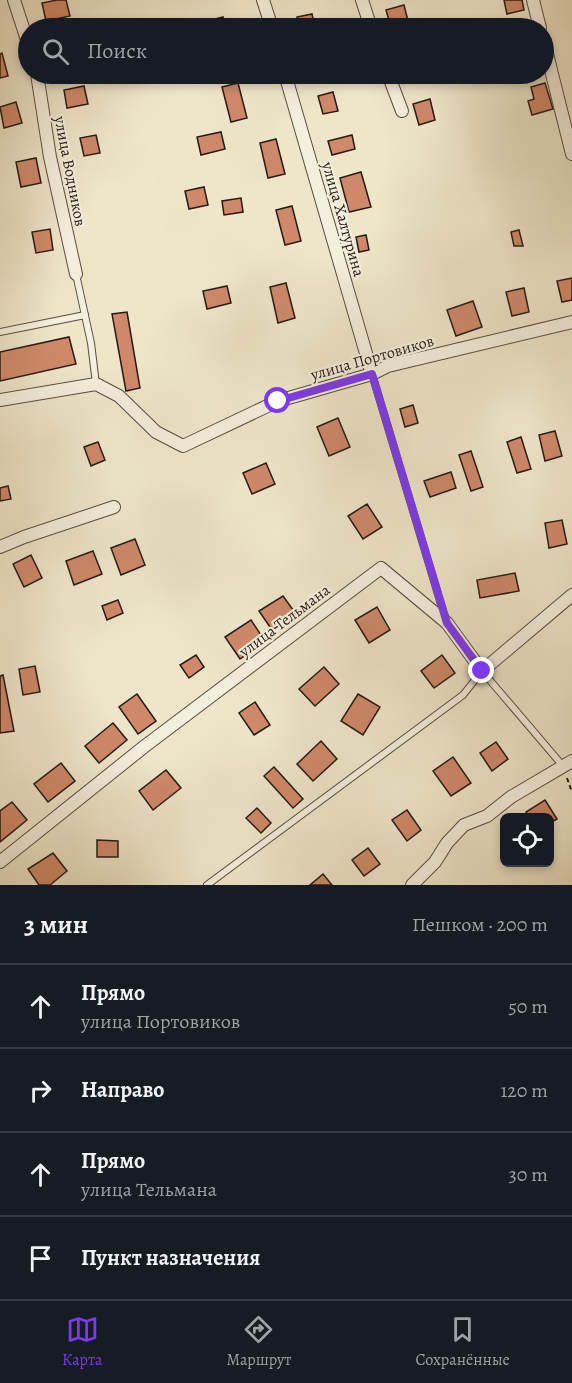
<!DOCTYPE html>
<html lang="ru">
<head>
<meta charset="utf-8">
<style>
	:root { --surface:#171b24; --page:#242831; --text:#f1f3f6; --muted:#9ea1a6; --line:#363941; --accent:#7c3aed }
	body { margin:0; font-family:Alegreya,serif; background:var(--page); color:var(--text) }
	.controls { position:absolute; right:18px; bottom:18px; display:grid; overflow:hidden; border-radius:9px; box-shadow:0 3px 9px #0003 }
	.controls button { width:54px; height:54px; display:grid; place-items:center; padding:0; border:0; border-bottom:2px solid var(--line); background:var(--surface); color:var(--text); font:30px sans-serif }
	.stop { position:absolute; width:18px; height:18px; margin:-14px; border:4px solid #7c3aed; border-radius:50%; background:#fff }
	.stop.end { background:#7c3aed; border-color:#fff; box-shadow:0 2px 6px #0008 }
	.list { margin:0; padding:0; list-style:none }
	h2 { display:flex; justify-content:space-between; align-items:center; height:78px; margin:0; padding:0 24px; font-size:26px }
	h2 small { font-size:20px; font-weight:400; color:var(--muted) }
	.list li { display:grid; grid-template-columns:39px 1fr auto; gap:18px; align-items:center; box-sizing:border-box; height:84px; padding:0 24px; border-top:2px solid var(--line) }
	.list b { display:block; font-size:22px; white-space:nowrap }
	.list p { margin:0; font-size:20px; white-space:nowrap; color:var(--muted) }
	.list em { font-size:20px; font-style:normal; color:var(--muted) }
	.icon { flex:none; width:33px; height:33px; fill:none; stroke:currentColor; stroke-width:2; stroke-linecap:round; stroke-linejoin:round }
	.map { position:relative; flex:none; width:572px; height:885px; overflow:hidden }
	.search { position:absolute; background:var(--surface); box-shadow:0 3px 9px #0003; left:18px; right:18px; top:18px; height:66px; display:flex; align-items:center; gap:15px; box-sizing:border-box; padding:0 21px; border-radius:33px; color:var(--muted); font-size:22px }
	.sheet { height:414px; background:var(--surface) }
	nav { display:flex; justify-content:space-around; align-items:center; box-sizing:border-box; height:84px; border-top:2px solid var(--line); background:var(--surface); font-size:16px; color:var(--muted) }
	nav a { display:grid; justify-items:center; gap:3px }
	nav .on { color:var(--accent) }
	.map>svg:first-child { display:block }
	.building { fill:#cf896a; stroke:#251a13; stroke-width:1.5 }
	.lines { fill:none; stroke-linecap:round; stroke-linejoin:round }
	.service-casing { stroke:#584d41; stroke-width:8 }
	.minor-casing { stroke:#584d41; stroke-width:14 }
	.path { stroke:#251a13; stroke-width:2; stroke-dasharray:4.5 3; stroke-linecap:butt }
	.service { stroke:#f5efdd; stroke-width:6 }
	.minor { stroke:#f5efdd; stroke-width:12 }
	.route { stroke:#7c3aed; stroke-width:8 }
	.labels { text-anchor:middle; stroke-width:4.5; stroke-linejoin:round; paint-order:stroke }
	.street-label { font-size:16px; fill:#251a13; stroke:#f5efdd }
</style>
</head>
<body>
<div class="map">
<svg width="572" height="885" viewBox="0 0 572 885">
	<rect width="100%" height="100%" fill="#efe6ca"/>
	<filter id="stains"><feTurbulence type="fractalNoise" baseFrequency=".00333" numOctaves="4"/><feColorMatrix values="0 0 0 0 .2 0 0 0 0 .09 0 0 0 0 .02 0 0 0 .5 -.17"/></filter>
	<radialGradient id="worn" r=".72"><stop offset=".6" stop-color="#630" stop-opacity="0"/><stop offset="1" stop-color="#630" stop-opacity=".3"/></radialGradient>
	<g class="building">
		<polygon points="57,0 66,0 70,16 46,21 42,3"/>
		<polygon points="504,0 522,0 524,10 507,14"/>
		<polygon points="404,5 409,25 391,28 386,10"/>
		<polygon points="312,14 315,27 300,28 297,17"/>
		<polygon points="223,17 226,28 208,28 207,21"/>
		<polygon points="2,53 8,76 0,78 0,54"/>
		<polygon points="238,83 247,118 231,122 222,87"/>
		<polygon points="545,83 553,109 532,115 528,101 534,99 531,87"/>
		<polygon points="84,86 88,104 67,108 64,90"/>
		<polygon points="333,92 338,111 323,114 318,96"/>
		<polygon points="430,99 435,120 419,125 413,104"/>
		<polygon points="16,102 22,123 4,128 0,107"/>
		<polygon points="221,132 225,149 201,155 197,137"/>
		<polygon points="96,135 100,153 84,156 80,138"/>
		<polygon points="352,135 355,149 332,155 328,141"/>
		<polygon points="276,139 285,174 268,178 260,143"/>
		<polygon points="36,158 41,183 21,187 16,162"/>
		<polygon points="361,172 371,207 349,212 340,178"/>
		<polygon points="204,187 208,205 189,209 185,191"/>
		<polygon points="241,198 243,212 224,215 222,201"/>
		<polygon points="292,206 301,241 285,245 276,210"/>
		<polygon points="50,229 53,250 36,253 32,232"/>
		<polygon points="519,230 523,246 514,246 511,232"/>
		<polygon points="366,235 369,250 359,252 356,237"/>
		<polygon points="572,278 572,300 562,302 557,281"/>
		<polygon points="286,283 295,318 278,323 270,287"/>
		<polygon points="227,286 231,303 207,309 203,291"/>
		<polygon points="524,288 529,312 512,316 506,292"/>
		<polygon points="473,301 482,327 456,336 447,310"/>
		<polygon points="127,312 140,388 126,391 112,314"/>
		<polygon points="69,337 76,364 0,381 0,352"/>
		<polygon points="413,405 418,423 405,427 400,409"/>
		<polygon points="338,418 350,447 329,456 317,427"/>
		<polygon points="555,431 562,456 545,461 539,435"/>
		<polygon points="521,437 531,469 517,473 507,442"/>
		<polygon points="98,442 105,460 91,466 84,447"/>
		<polygon points="471,451 483,487 471,491 459,455"/>
		<polygon points="266,463 275,484 252,494 243,473"/>
		<polygon points="451,472 456,488 430,497 424,481"/>
		<polygon points="8,486 11,499 0,501 0,488"/>
		<polygon points="367,504 382,527 363,539 348,516"/>
		<polygon points="562,520 567,544 549,548 545,523"/>
		<polygon points="135,539 145,565 121,575 111,548"/>
		<polygon points="93,551 102,574 74,585 66,561"/>
		<polygon points="31,555 42,578 24,587 13,564"/>
		<polygon points="515,573 519,591 480,598 477,580"/>
		<polygon points="283,596 296,614 272,630 259,611"/>
		<polygon points="118,600 123,613 107,620 102,606"/>
		<polygon points="377,607 390,630 369,643 355,620"/>
		<polygon points="251,620 265,641 240,659 225,637"/>
		<polygon points="196,655 204,667 189,678 180,665"/>
		<polygon points="442,655 455,673 434,688 421,671"/>
		<polygon points="35,666 40,692 23,695 19,669"/>
		<polygon points="324,667 339,684 315,706 299,689"/>
		<polygon points="3,675 14,731 0,733 0,676"/>
		<polygon points="137,694 156,721 138,734 119,707"/>
		<polygon points="358,694 380,707 363,735 341,721"/>
		<polygon points="255,702 270,725 254,735 239,713"/>
		<polygon points="113,723 127,740 99,763 85,746"/>
		<polygon points="321,741 337,759 313,781 297,764"/>
		<polygon points="496,742 508,759 492,771 480,753"/>
		<polygon points="453,757 471,783 451,796 433,771"/>
		<polygon points="61,763 75,781 48,802 34,784"/>
		<polygon points="274,767 303,799 293,808 264,776"/>
		<polygon points="166,770 181,788 153,810 139,791"/>
		<polygon points="545,800 557,819 550,823 550,818 529,818 526,812"/>
		<polygon points="12,802 27,820 0,842 0,811"/>
		<polygon points="257,808 271,823 261,833 246,818"/>
		<polygon points="407,810 421,830 407,841 392,820"/>
		<polygon points="97,840 118,841 118,857 97,857"/>
		<polygon points="368,848 380,864 364,876 352,860"/>
		<polygon points="53,853 67,871 50,885 39,885 28,869"/>
		<polygon points="323,874 332,885 310,885"/>
	</g>
	<g class="lines">
		<g class="service-casing">
			<g id="service">
				<polyline points="76,274 91,343 96,384"/>
				<polyline points="0,332 85,315"/>
				<polyline points="372,374 446,621"/>
				<polyline points="207,885 463,695 482,671 563,766"/>
			</g>
		</g>
		<g class="minor-casing">
			<g id="minor">
				<polyline points="14,0 28,43"/>
				<polyline points="263,0 272,28"/>
				<polyline points="362,0 371,28"/>
				<polyline points="533,0 540,28"/>
				<polyline points="544,42 572,154"/>
				<polyline points="37,74 50,157 76,274"/>
				<polyline points="285,74 372,374"/>
				<polyline points="388,74 402,111"/>
				<polyline points="0,400 96,384 119,396 156,432 183,446 278,401 372,374 388,366 572,322"/>
				<polyline points="0,547 24,537 114,507"/>
				<polyline points="0,862 145,746 381,568 447,623 482,671 572,595"/>
				<polyline points="412,885 435,862 447,843 464,825 487,816 511,797 572,761"/>
			</g>
		</g>
		<polyline class="path" points="567,778 572,792"/>
		<use href="#service" class="service"/>
		<use href="#minor" class="minor"/>
	</g>
	<g class="lines">
		<polyline class="route" points="278,401 372,374 447,623 482,671"/>
	</g>
	<g class="labels">
		<g class="street-label">
			<text transform="translate(71 171) rotate(79)" y="6">улица Водников</text>
			<text transform="translate(344 219) rotate(74)" y="6">улица Халтурина</text>
			<text transform="translate(372 357) rotate(-16)" y="6">улица Портовиков</text>
			<text transform="translate(284 620) rotate(-37)" y="6">улица Тельмана</text>
		</g>
	</g>
	<rect width="100%" height="100%" filter="url(#stains)"/>
	<rect width="100%" height="100%" fill="url(#worn)"/>
</svg>
<div class="controls">
<button><svg class="icon" aria-label="locate" viewBox="0 0 24 24"><circle cx="12" cy="12" r="6"/><path d="M12 2v4M12 18v4M2 12h4M18 12h4"/></svg></button>
</div>
<div class="stop" style="left:278px;top:401px"></div>
<div class="stop end" style="left:482px;top:671px"></div>
<div class="search"><svg class="icon" aria-label="search" viewBox="0 0 24 24"><circle cx="10" cy="10" r="6"/><path d="M15 15l6 6"/></svg>Поиск</div>
</div>
<section class="sheet">
<h2>3 мин<small>Пешком · 200 m</small></h2>
<ul class="list">
<li><svg class="icon" aria-label="ahead" viewBox="0 0 24 24"><path d="M12 20V5M6 11l6-6 6 6"/></svg><div><b>Прямо</b><p>улица Портовиков</p></div><em>50 m</em></li>
<li><svg class="icon" aria-label="right" viewBox="0 0 24 24"><path d="M7 20v-9h11M14 6l5 5-5 5"/></svg><div><b>Направо</b></div><em>120 m</em></li>
<li><svg class="icon" aria-label="ahead" viewBox="0 0 24 24"><path d="M12 20V5M6 11l6-6 6 6"/></svg><div><b>Прямо</b><p>улица Тельмана</p></div><em>30 m</em></li>
<li><svg class="icon" aria-label="arrive" viewBox="0 0 24 24"><path d="M6 21V4h12l-3 4 3 4H6"/></svg><div><b>Пункт назначения</b></div></li>
</ul>
</section>
<nav>
<a class="on"><svg class="icon" aria-label="map" viewBox="0 0 24 24"><path d="M3 6l6-2 6 2 6-2v14l-6 2-6-2-6 2zM9 4v14M15 6v14"/></svg>Карта</a>
<a><svg class="icon" aria-label="directions" viewBox="0 0 24 24"><path d="M12 3l9 9-9 9-9-9zM9 14v-3h6M13 9l2 2-2 2"/></svg>Маршрут</a>
<a><svg class="icon" aria-label="saved" viewBox="0 0 24 24"><path d="M7 4h10v16l-5-4-5 4z"/></svg>Сохранённые</a>
</nav>
</body>
</html>
